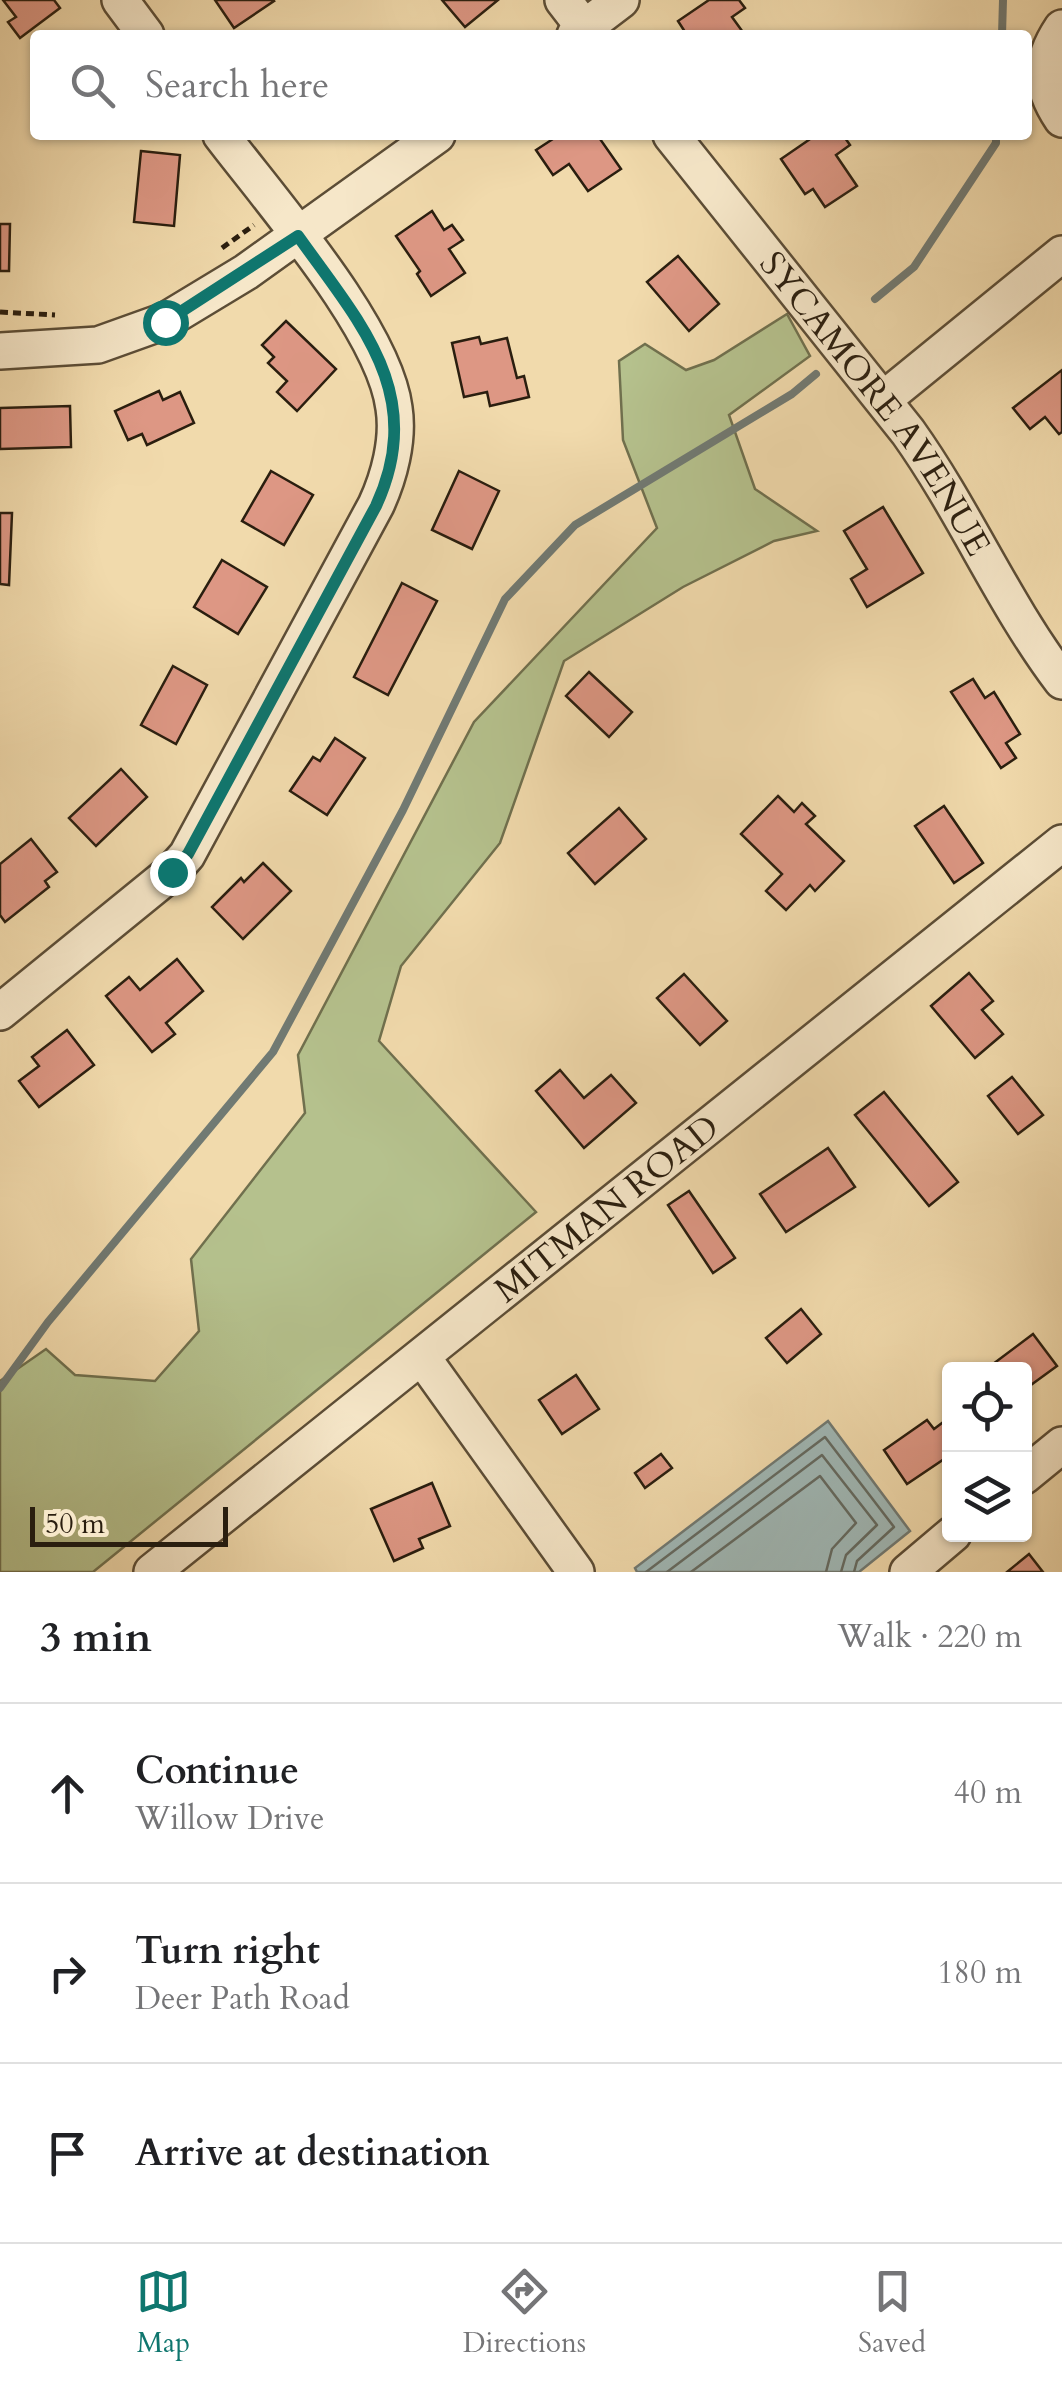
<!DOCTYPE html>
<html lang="en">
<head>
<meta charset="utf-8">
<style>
	:root { --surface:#fff; --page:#f6f6f6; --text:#202124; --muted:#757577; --line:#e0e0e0; --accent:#0f766e }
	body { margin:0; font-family:Cardo,serif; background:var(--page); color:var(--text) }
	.controls { position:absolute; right:30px; bottom:30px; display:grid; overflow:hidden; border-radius:10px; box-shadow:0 2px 8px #0004 }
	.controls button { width:90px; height:90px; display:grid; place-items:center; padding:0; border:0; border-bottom:2px solid var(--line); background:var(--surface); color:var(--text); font:50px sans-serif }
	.scale { position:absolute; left:30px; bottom:25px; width:198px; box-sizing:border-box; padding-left:10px; border:5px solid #2a1e0f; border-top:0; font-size:28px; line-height:35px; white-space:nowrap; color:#2a1e0f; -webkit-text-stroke:8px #f6e7c9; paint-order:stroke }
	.stop { position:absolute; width:30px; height:30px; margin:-22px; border:8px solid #0f766e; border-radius:50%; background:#fff }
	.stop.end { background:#0f766e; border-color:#fff; box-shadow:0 2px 10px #0008 }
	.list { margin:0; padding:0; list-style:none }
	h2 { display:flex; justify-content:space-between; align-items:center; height:130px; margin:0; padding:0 40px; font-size:42px }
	h2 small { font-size:32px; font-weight:400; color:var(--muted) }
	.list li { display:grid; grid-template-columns:65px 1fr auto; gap:30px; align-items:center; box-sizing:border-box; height:180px; padding:0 40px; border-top:2px solid var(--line) }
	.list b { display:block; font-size:38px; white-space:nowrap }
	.list p { margin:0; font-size:32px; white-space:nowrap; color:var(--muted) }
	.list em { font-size:32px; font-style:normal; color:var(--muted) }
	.icon { flex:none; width:55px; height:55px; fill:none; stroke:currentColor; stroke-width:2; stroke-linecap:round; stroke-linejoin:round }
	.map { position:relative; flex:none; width:1062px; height:1572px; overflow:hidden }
	.search { position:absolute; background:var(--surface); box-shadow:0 2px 8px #0004; left:30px; right:30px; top:30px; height:110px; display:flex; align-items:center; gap:25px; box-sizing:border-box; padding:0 35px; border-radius:10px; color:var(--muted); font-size:38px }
	.sheet { height:670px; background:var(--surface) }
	nav { display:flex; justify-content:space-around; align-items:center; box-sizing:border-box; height:140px; border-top:2px solid var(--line); background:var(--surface); font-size:28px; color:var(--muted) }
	nav a { display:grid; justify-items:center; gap:5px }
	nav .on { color:var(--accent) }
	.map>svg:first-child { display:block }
	.green { fill:#b5c18d; stroke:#70704e; stroke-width:2.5 }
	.water { fill:#a0b8b6; stroke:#717a73; stroke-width:2.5 }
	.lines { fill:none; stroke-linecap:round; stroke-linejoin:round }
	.shore { stroke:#656b62; stroke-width:2.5 }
	.stream { stroke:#717a73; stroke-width:8 }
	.building { fill:#dd9784; stroke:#2a1e0f; stroke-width:2.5 }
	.minor-casing { stroke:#5c4d36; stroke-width:40 }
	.path { stroke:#2a1e0f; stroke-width:5; stroke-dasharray:8 5; stroke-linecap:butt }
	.minor { stroke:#f6e7c9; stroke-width:35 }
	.route { stroke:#0f766e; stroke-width:12 }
	.labels { text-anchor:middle; stroke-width:9; stroke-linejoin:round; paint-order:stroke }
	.street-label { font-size:35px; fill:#2a1e0f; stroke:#f6e7c9 }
</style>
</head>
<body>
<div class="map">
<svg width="1062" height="1572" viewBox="0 0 1062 1572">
	<rect width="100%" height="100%" fill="#f1daac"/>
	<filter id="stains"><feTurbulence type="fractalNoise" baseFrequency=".002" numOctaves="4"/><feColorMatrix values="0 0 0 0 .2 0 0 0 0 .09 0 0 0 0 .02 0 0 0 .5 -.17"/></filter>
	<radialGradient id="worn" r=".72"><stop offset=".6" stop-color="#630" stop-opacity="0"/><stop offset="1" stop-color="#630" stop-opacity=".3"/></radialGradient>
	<polygon class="green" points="787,314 810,356 729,415 755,489 817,531 774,541 683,587 564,661 500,843 401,966 379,1041 536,1212 93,1572 0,1572 0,1381 46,1349 75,1375 155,1381 199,1331 191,1259 305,1113 298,1055 474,722 657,528 623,440 619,361 645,344 686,370 714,360"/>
	<polygon class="water" points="828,1421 910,1531 859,1572 637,1572 635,1568"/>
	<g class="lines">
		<g class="shore">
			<polyline points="646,1572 825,1437 894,1527 857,1561 854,1572"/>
			<polyline points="667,1572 822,1455 877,1525 846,1555 841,1572"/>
			<polyline points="691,1572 820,1476 856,1523 832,1549 826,1572"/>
		</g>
		<g class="stream">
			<polyline points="1002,35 1003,0"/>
			<polyline points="875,299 914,267 996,143 996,135"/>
			<polyline points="0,1388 48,1322 273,1052 403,810 505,599 575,525 792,394 816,374"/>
		</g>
	</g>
	<g class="building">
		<polygon points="3,0 54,0 60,8 20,38 8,22 16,17"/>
		<polygon points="215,0 273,0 274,1 234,28"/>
		<polygon points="442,0 498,0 465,27"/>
		<polygon points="709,0 739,0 745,8 732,17 745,35 687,35 678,21"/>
		<polygon points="559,135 604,135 600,139 621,169 588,191 569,164 553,175 536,150"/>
		<polygon points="816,135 843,135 850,145 836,155 857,186 825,207 813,189 805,194 781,159"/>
		<polygon points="141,151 180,155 174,226 134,222"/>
		<polygon points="432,211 444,230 452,225 463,240 449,249 465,273 431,296 417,274 420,271 396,236"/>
		<polygon points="0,224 10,224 9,271 0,271"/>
		<polygon points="678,256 719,304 689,331 647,282"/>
		<polygon points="286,321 336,369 297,411 277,392 287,381 268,363 274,357 262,345"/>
		<polygon points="479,337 481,344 507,338 517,378 524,376 529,397 490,406 487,392 464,397 452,343"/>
		<polygon points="1062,370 1062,432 1059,434 1045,417 1030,429 1013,408"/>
		<polygon points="159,391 163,400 180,392 194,423 147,445 142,434 128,440 115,411"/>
		<polygon points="70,406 71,447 0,449 0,408"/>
		<polygon points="271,471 313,495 284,545 242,521"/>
		<polygon points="459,471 499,491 472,549 432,530"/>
		<polygon points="883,507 923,573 867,607 851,579 867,569 844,531"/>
		<polygon points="0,513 12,513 9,585 0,584"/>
		<polygon points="222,560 267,587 238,634 194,607"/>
		<polygon points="402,583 437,601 388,695 354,677"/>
		<polygon points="173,666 207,685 176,744 141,725"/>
		<polygon points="589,672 632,712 609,737 566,696"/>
		<polygon points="973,679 985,698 994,692 1020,734 1006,743 1016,758 1001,768 951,692"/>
		<polygon points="335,738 365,758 327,815 290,791 313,757 320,761"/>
		<polygon points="121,769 147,797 96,846 69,818"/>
		<polygon points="778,796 794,812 802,803 815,816 806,824 844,861 815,891 810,885 786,910 766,891 782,874 741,834"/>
		<polygon points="944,806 983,863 954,883 915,826"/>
		<polygon points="619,808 646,839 595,884 568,853"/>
		<polygon points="31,839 57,872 45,881 49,887 5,922 0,915 0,864"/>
		<polygon points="263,863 291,891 243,939 212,907 241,878 244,882"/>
		<polygon points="177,959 203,991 166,1023 175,1034 152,1052 106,996 129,977 140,990"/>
		<polygon points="969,973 993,1001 982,1010 1003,1034 975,1058 931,1006"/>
		<polygon points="684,974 727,1021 700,1045 657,998"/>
		<polygon points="67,1030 94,1065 39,1107 19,1081 39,1066 32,1057"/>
		<polygon points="560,1070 584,1098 611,1075 636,1103 584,1148 536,1091"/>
		<polygon points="1012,1077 1043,1115 1018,1134 988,1096"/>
		<polygon points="884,1092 958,1182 929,1206 855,1115"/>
		<polygon points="828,1148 855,1187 786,1232 760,1194"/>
		<polygon points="689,1191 735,1258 713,1273 668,1205"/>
		<polygon points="801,1309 821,1334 787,1363 766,1338"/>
		<polygon points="1033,1334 1057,1366 1024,1390 1024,1370 985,1370"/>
		<polygon points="576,1375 599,1409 562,1434 539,1400"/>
		<polygon points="927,1420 934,1429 946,1420 950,1425 950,1455 907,1484 884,1450"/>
		<polygon points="661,1454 672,1468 645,1488 635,1473"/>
		<polygon points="432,1483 450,1526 419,1539 423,1548 394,1561 371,1509"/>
		<polygon points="1029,1554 1043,1572 1007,1572"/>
	</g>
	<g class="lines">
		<g class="minor-casing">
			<g id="minor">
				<polyline points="120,0 146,35"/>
				<polyline points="563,0 590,35"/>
				<path d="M1062,28C1040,61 1039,85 1062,119"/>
				<polyline points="575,35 621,0"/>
				<path id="s1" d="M671,135L908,432C965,512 1003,603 1062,681"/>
				<polyline points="0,351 98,345 165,321 246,272 437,135"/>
				<polyline points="884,399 1062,254"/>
				<path d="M0,1012L172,872L187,855L376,505C389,477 399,440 394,408C384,329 271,201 221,135"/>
				<polyline points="422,1357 576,1572"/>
				<polyline points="1024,1476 1062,1445"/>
				<path id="s2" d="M152,1572L1062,843"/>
				<polyline points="908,1572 953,1534"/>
			</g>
		</g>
		<g class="path">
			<polyline points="222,248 254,225"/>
			<polyline points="0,312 55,315"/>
		</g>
		<use href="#minor" class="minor"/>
	</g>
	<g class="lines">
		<path class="route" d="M165,322L298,236C359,322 428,394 376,506L188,854L172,872"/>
	</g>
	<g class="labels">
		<g class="street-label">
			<text dy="12" stroke="none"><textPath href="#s1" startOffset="338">SYCAMORE AVENUE</textPath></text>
			<text dy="12" stroke="none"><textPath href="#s2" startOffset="582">MITMAN ROAD</textPath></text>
		</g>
	</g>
	<rect width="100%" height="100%" filter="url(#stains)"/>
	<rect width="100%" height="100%" fill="url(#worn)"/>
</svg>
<div class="controls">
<button><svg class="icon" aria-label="locate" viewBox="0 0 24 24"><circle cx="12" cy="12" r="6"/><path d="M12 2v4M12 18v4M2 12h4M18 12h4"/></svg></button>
<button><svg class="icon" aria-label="layers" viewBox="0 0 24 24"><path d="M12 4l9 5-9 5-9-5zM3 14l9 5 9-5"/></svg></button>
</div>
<div class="scale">50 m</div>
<div class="stop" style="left:165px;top:322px"></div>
<div class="stop end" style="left:172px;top:872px"></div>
<div class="search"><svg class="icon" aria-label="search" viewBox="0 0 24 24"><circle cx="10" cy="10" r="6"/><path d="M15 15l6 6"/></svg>Search here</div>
</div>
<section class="sheet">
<h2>3 min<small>Walk · 220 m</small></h2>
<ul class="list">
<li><svg class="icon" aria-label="ahead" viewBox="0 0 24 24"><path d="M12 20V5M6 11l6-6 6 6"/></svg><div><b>Continue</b><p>Willow Drive</p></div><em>40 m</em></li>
<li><svg class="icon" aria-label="right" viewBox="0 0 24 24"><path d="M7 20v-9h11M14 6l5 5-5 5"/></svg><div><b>Turn right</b><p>Deer Path Road</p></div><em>180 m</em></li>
<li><svg class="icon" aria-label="arrive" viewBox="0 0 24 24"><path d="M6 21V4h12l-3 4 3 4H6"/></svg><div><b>Arrive at destination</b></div></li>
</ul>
</section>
<nav>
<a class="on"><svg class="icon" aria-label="map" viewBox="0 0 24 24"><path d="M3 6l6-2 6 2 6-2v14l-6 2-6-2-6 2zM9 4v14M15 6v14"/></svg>Map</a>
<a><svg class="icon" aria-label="directions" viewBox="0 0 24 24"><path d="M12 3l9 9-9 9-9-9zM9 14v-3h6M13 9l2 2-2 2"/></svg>Directions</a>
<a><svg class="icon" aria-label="saved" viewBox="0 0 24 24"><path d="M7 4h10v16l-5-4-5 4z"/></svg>Saved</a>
</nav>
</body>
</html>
